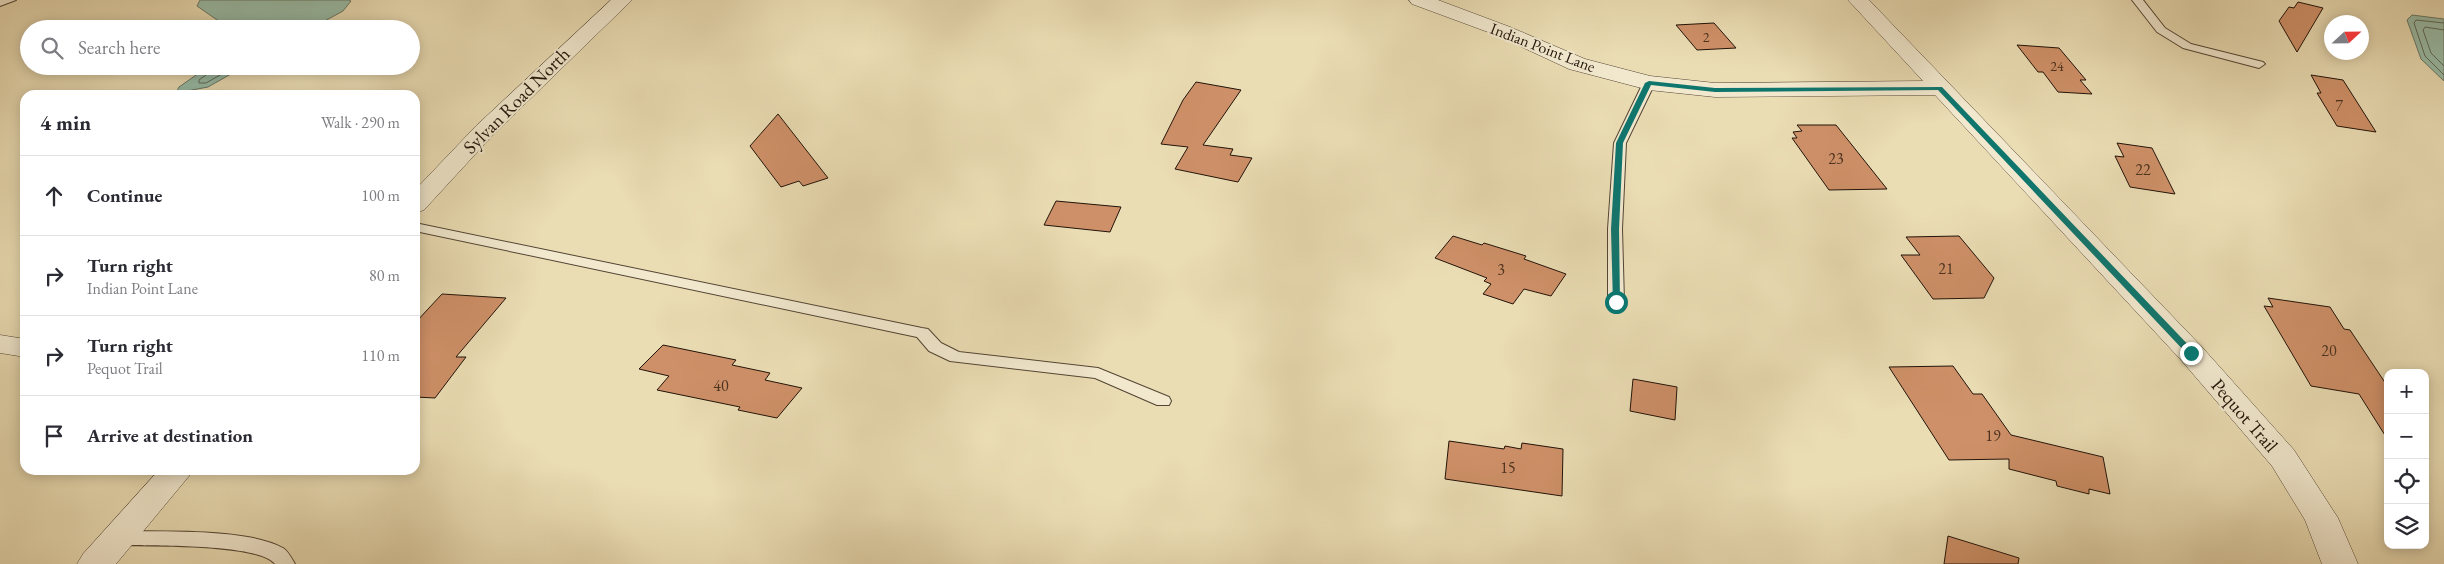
<!DOCTYPE html>
<html lang="en">
<head>
<meta charset="utf-8">
<style>
	:root { --surface:#fff; --page:#f7f7f7; --text:#2b2b33; --muted:#7c7c81; --line:#e1e1e2 }
	body { margin:0; font-family:"EB Garamond",serif; background:var(--page); color:var(--text) }
	.controls { position:absolute; right:15px; bottom:15px; display:grid; overflow:hidden; border-radius:10px; box-shadow:0 2px 12px #0003 }
	.controls button { width:45px; height:45px; display:grid; place-items:center; padding:0; border:0; border-bottom:1px solid var(--line); background:var(--surface); color:var(--text); font:25px sans-serif }
	.compass { position:absolute; left:2324px; top:15px; width:45px; height:45px; border-radius:50%; background:var(--surface); box-shadow:0 2px 12px #0003; rotate:68deg }
	.stop { position:absolute; width:15px; height:15px; margin:-11px; border:4px solid #0f766e; border-radius:50%; background:#fff }
	.stop.end { background:#0f766e; border-color:#fff; box-shadow:0 1px 5px #0008 }
	.list { margin:0; padding:0; list-style:none }
	h2 { display:flex; justify-content:space-between; align-items:center; height:65px; margin:0; padding:0 20px; font-size:21px }
	h2 small { font-size:16px; font-weight:400; color:var(--muted) }
	.list li { display:grid; grid-template-columns:32px 1fr auto; gap:15px; align-items:center; box-sizing:border-box; height:80px; padding:0 20px; border-top:1px solid var(--line) }
	.list b { display:block; font-size:19px; white-space:nowrap }
	.list p { margin:0; font-size:16px; white-space:nowrap; color:var(--muted) }
	.list em { font-size:16px; font-style:normal; color:var(--muted) }
	.icon { flex:none; width:28px; height:28px; fill:none; stroke:currentColor; stroke-width:2; stroke-linecap:round; stroke-linejoin:round }
	.map { position:relative; flex:none; width:2444px; height:564px; overflow:hidden }
	.search { position:absolute; background:var(--surface); box-shadow:0 2px 12px #0003; left:20px; top:20px; width:400px; height:55px; display:flex; align-items:center; gap:12px; box-sizing:border-box; padding:0 18px; border-radius:28px; color:var(--muted); font-size:19px }
	.panel { position:absolute; background:var(--surface); box-shadow:0 2px 12px #0003; left:20px; top:90px; width:400px; height:385px; border-radius:15px }
	.map>svg:first-child { display:block }
	.water { fill:#99bca7; stroke:#697867 }
	.lines { fill:none; stroke-linecap:round; stroke-linejoin:round }
	.shore { stroke:#5d6858; stroke-width:1 }
	.building { fill:#ce9068; stroke:#211308 }
	.lane-casing { stroke:#534533; stroke-width:2 }
	.street-casing { stroke:#534533; stroke-width:1 }
	.lane { fill:#f1e8ce; fill-rule:evenodd }
	.street { fill:#f1e8ce; fill-rule:evenodd }
	.route { fill:#0f766e }
	.labels { text-anchor:middle; stroke-width:4; stroke-linejoin:round; paint-order:stroke }
	.far-number-label { font-size:14px; fill:#4c3220 }
	.far-street-label { font-size:16px; fill:#211308; stroke:#f1e8ce }
	.number-label { font-size:16px; fill:#4c3220 }
	.street-label { font-size:19px; fill:#211308; stroke:#f1e8ce }
</style>
</head>
<body>
<div class="map">
<svg width="2444" height="564" viewBox="0 0 2444 564">
	<rect width="100%" height="100%" fill="#eadcb3"/>
	<filter id="stains"><feTurbulence type="fractalNoise" baseFrequency=".004" numOctaves="4"/><feColorMatrix values="0 0 0 0 .2 0 0 0 0 .09 0 0 0 0 .02 0 0 0 .5 -.17"/></filter>
	<radialGradient id="worn" r=".72"><stop offset=".6" stop-color="#630" stop-opacity="0"/><stop offset="1" stop-color="#630" stop-opacity=".3"/></radialGradient>
	<g class="water">
		<polygon points="200,0 349,0 351,1 343,11 310,29 225,29 220,22 197,6"/>
		<polygon points="2412,15 2444,19 2444,81 2421,59 2407,20"/>
		<polygon points="209,66 245,66 208,87 176,93 179,87"/>
	</g>
	<g class="lines">
		<g class="shore">
			<polyline points="2444,23 2416,20 2414,23 2425,56 2444,75"/>
			<polyline points="2444,30 2425,27 2423,30 2431,53 2444,66"/>
			<polyline points="212,66 210,72 199,80 199,83 206,83 236,66"/>
		</g>
	</g>
	<g class="building">
		<polygon points="2298,2 2323,8 2297,52 2279,21 2289,7 2294,8"/>
		<polygon points="1714,23 1736,48 1697,50 1676,25"/>
		<polygon points="2017,45 2059,48 2086,80 2080,80 2092,94 2058,92 2043,72 2038,72"/>
		<polygon points="2311,75 2343,80 2376,132 2337,126 2317,93 2321,93"/>
		<polygon points="1196,82 1241,90 1203,145 1233,149 1230,155 1252,158 1238,182 1175,169 1188,147 1161,144 1183,100"/>
		<polygon points="778,114 828,178 803,186 799,181 781,187 750,146"/>
		<polygon points="1797,125 1836,125 1887,189 1829,190 1792,138 1797,138 1793,132 1802,131"/>
		<polygon points="2117,143 2152,148 2175,194 2130,187 2115,156 2124,157"/>
		<polygon points="1056,201 1121,207 1110,232 1044,225"/>
		<polygon points="1453,236 1482,245 1484,243 1526,256 1524,259 1566,274 1551,296 1524,289 1513,304 1483,294 1491,284 1484,281 1487,278 1435,258"/>
		<polygon points="1959,236 1994,278 1984,298 1933,299 1901,255 1920,255 1906,237"/>
		<polygon points="442,294 506,298 456,357 466,357 435,398 415,397 415,323"/>
		<polygon points="2268,298 2330,307 2344,329 2350,330 2388,387 2388,440 2359,394 2311,386 2264,306 2273,307"/>
		<polygon points="663,345 736,360 732,365 770,373 765,380 802,388 777,418 738,410 740,407 657,390 669,376 639,369"/>
		<polygon points="1953,366 1973,394 1982,394 2011,435 2103,457 2110,494 2089,489 2089,494 2057,486 2056,481 2009,469 2009,459 1949,460 1889,367"/>
		<polygon points="1633,379 1677,387 1675,420 1630,411"/>
		<polygon points="1449,441 1504,449 1505,446 1521,449 1522,443 1563,449 1562,496 1445,479"/>
		<polygon points="1948,536 2019,558 2018,564 1944,564"/>
	</g>
	<g class="lines">
		<g class="lane-casing">
			<g id="lane">
				<polygon points="0,0 16,0 0,6"/>
				<polygon points="2132,0 2143,0 2165,28 2191,44 2263,62 2265,64 2259,68 2183,48 2157,32"/>
				<polygon points="1649,79 1655,83 1626,143 1622,229 1624,302 1616,307 1608,302 1608,229 1614,143 1643,83"/>
				<polygon points="415,223 922,328 928,329 941,343 959,352 1098,368 1169,397 1171,401 1169,405 1157,405 1095,378 950,361 929,351 917,337 415,231"/>
				<path d="M118,531C161,532 247,528 283,548C288,551 292,559 295,564H275C260,543 146,546 118,545L111,543L109,538L111,533Z"/>
			</g>
		</g>
		<g class="street-casing">
			<g id="street">
				<polygon points="611,0 632,0 492,136 424,210 415,213 415,190 476,126"/>
				<polygon points="1409,0 1438,0 1510,27 1585,59 1650,76 1715,83 1923,81 1848,0 1869,0 2201,346 2294,450 2338,518 2358,564 2322,564 2305,520 2272,466 2181,360 1935,95 1715,97 1649,90 1569,69 1496,35 1412,4"/>
				<polygon points="0,335 25,339 25,357 0,353"/>
				<polygon points="159,470 194,470 116,564 77,564 83,554"/>
			</g>
		</g>
		<use href="#lane" class="lane"/>
		<use href="#street" class="street"/>
	</g>
	<polygon class="route" points="1649,81 1715,88 1942,87 2196,353 2188,355 1938,90 1715,92 1651,85 1623,143 1619,229 1620,302 1613,304 1611,229 1616,143 1645,83"/>
	<g class="labels">
		<g class="far-number-label">
			<text x="1706" y="42">2</text>
			<text x="2057" y="71">24</text>
		</g>
		<g class="far-street-label">
			<text transform="translate(1543 47) rotate(21)" y="6">Indian Point Lane</text>
		</g>
		<g class="number-label">
			<text x="2339" y="111">7</text>
			<text x="1836" y="164">23</text>
			<text x="2143" y="175">22</text>
			<text x="1946" y="274">21</text>
			<text x="1501" y="275">3</text>
			<text x="2329" y="356">20</text>
			<text x="721" y="391">40</text>
			<text x="1993" y="441">19</text>
			<text x="1508" y="473">15</text>
		</g>
		<g class="street-label">
			<text transform="translate(516 100) rotate(-45)" y="7">Sylvan Road North</text>
			<text transform="translate(2245 415) rotate(49)" y="7">Pequot Trail</text>
		</g>
	</g>
	<rect width="100%" height="100%" filter="url(#stains)"/>
	<rect width="100%" height="100%" fill="url(#worn)"/>
</svg>
<div class="controls">
<button>+</button>
<button>−</button>
<button><svg class="icon" aria-label="locate" viewBox="0 0 24 24"><circle cx="12" cy="12" r="6"/><path d="M12 2v4M12 18v4M2 12h4M18 12h4"/></svg></button>
<button><svg class="icon" aria-label="layers" viewBox="0 0 24 24"><path d="M12 4l9 5-9 5-9-5zM3 14l9 5 9-5"/></svg></button>
</div>
<svg class="compass" viewBox="-18 -18 36 36"><path d="M0-13l5 13h-10z" fill="#e53935"/><path d="M0 13l5-13h-10z" fill="#7c7c81"/></svg>
<div class="stop" style="left:1616px;top:302px"></div>
<div class="stop end" style="left:2191px;top:353px"></div>
<div class="search"><svg class="icon" aria-label="search" viewBox="0 0 24 24"><circle cx="10" cy="10" r="6"/><path d="M15 15l6 6"/></svg>Search here</div>
<section class="panel">
<h2>4 min<small>Walk · 290 m</small></h2>
<ul class="list">
<li><svg class="icon" aria-label="ahead" viewBox="0 0 24 24"><path d="M12 20V5M6 11l6-6 6 6"/></svg><div><b>Continue</b></div><em>100 m</em></li>
<li><svg class="icon" aria-label="right" viewBox="0 0 24 24"><path d="M7 20v-9h11M14 6l5 5-5 5"/></svg><div><b>Turn right</b><p>Indian Point Lane</p></div><em>80 m</em></li>
<li><svg class="icon" aria-label="right" viewBox="0 0 24 24"><path d="M7 20v-9h11M14 6l5 5-5 5"/></svg><div><b>Turn right</b><p>Pequot Trail</p></div><em>110 m</em></li>
<li><svg class="icon" aria-label="arrive" viewBox="0 0 24 24"><path d="M6 21V4h12l-3 4 3 4H6"/></svg><div><b>Arrive at destination</b></div></li>
</ul>
</section>
</div>
</body>
</html>
